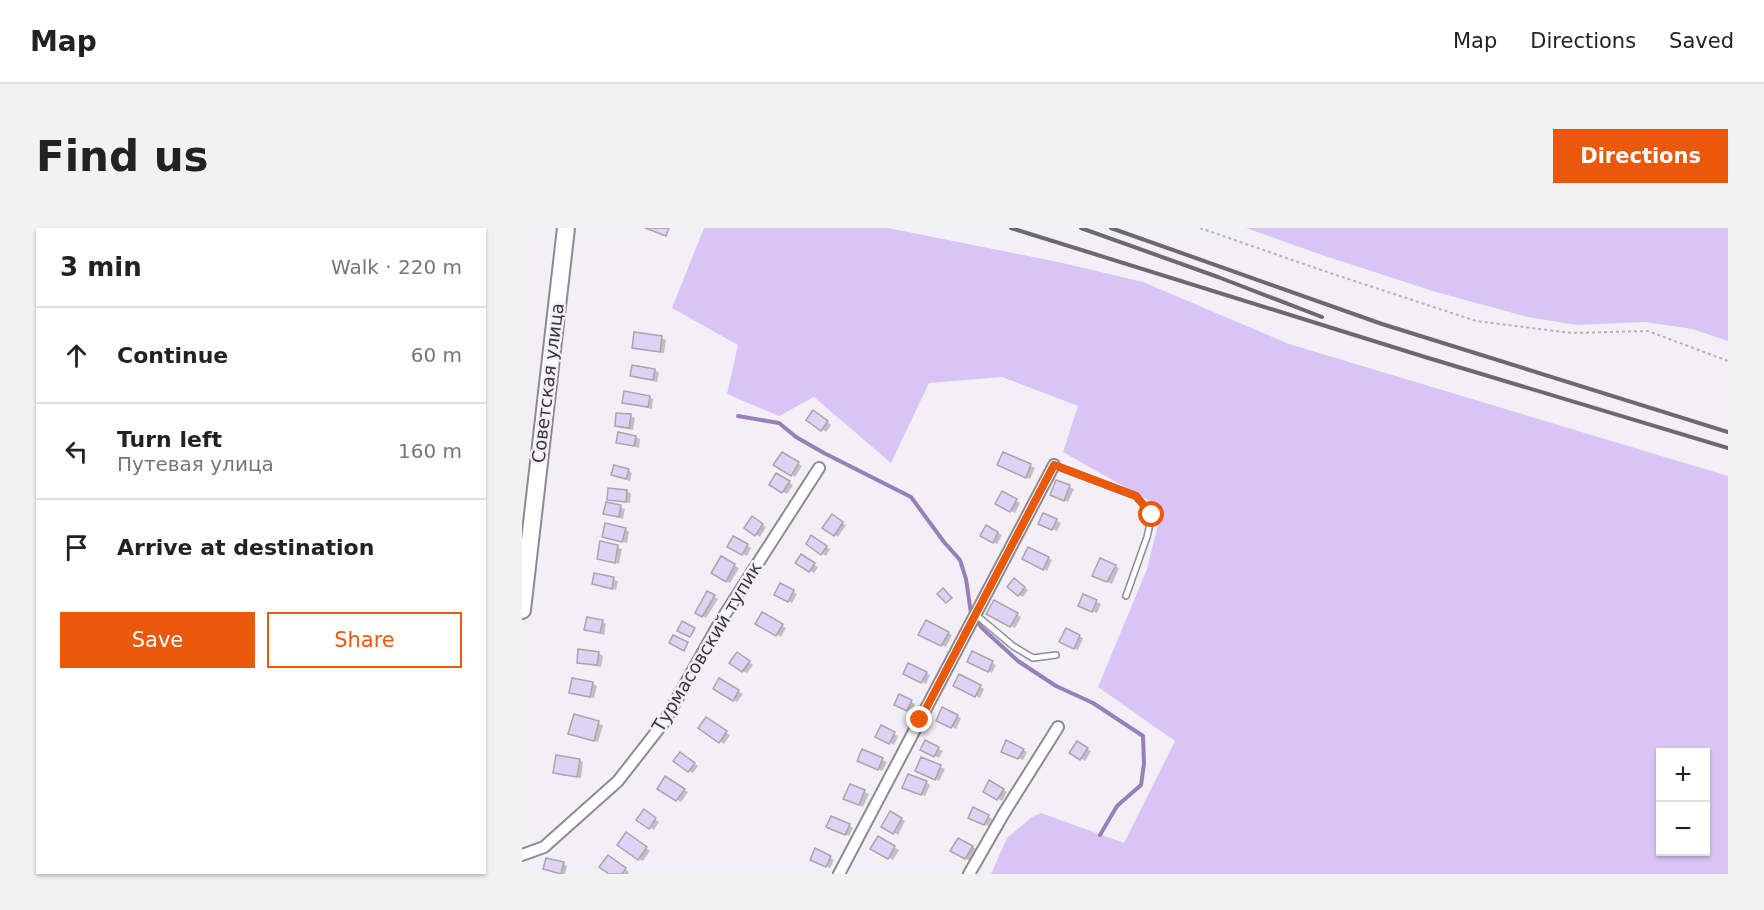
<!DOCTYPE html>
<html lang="en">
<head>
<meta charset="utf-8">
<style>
	:root { --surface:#fff; --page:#f2f2f2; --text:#222; --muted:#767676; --line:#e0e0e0; --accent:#ea580c }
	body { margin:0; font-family:"DejaVu Sans",sans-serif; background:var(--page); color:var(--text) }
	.controls { position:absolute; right:18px; bottom:18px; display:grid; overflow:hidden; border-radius:0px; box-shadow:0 2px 4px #0004 }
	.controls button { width:54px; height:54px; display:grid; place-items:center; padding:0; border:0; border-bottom:2px solid var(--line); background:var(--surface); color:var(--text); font:30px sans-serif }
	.stop { position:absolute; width:18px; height:18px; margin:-14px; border:4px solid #ea580c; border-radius:50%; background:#fff }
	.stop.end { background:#ea580c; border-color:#fff; box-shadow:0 2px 6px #0008 }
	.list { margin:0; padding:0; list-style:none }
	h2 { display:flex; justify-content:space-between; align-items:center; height:78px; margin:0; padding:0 24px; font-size:26px }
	h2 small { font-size:20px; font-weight:400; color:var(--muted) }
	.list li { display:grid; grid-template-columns:39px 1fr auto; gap:18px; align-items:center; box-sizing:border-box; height:96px; padding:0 24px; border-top:2px solid var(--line) }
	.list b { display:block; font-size:22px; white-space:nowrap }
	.list p { margin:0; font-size:20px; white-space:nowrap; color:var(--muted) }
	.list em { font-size:20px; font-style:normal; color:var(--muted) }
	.actions { display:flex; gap:12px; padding:18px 24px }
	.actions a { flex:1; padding:14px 0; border:2px solid var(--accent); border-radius:0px; text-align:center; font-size:21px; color:var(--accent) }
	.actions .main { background:var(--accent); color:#fff }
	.icon { flex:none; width:33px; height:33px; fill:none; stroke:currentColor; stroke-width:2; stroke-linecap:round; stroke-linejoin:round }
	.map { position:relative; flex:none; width:1206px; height:646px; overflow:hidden; border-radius:0px }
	header { display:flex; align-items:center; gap:36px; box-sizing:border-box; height:84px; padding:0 30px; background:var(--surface); border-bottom:2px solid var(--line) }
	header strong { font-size:28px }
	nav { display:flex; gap:33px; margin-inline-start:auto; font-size:21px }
	.intro { display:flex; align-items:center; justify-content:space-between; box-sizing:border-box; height:144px; padding:0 36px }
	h1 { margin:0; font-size:42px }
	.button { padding:15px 27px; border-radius:0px; background:var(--accent); color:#fff; font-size:21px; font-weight:700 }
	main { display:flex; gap:36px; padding:0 36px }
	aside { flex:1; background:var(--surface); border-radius:0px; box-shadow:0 2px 4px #0004 }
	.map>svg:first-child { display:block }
	.green { fill:#d9c4f6; fill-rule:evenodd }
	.shadow { fill:#0003 }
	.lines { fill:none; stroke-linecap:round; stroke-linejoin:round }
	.stream { stroke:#997ebc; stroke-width:4 }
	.building { fill:#e0d2f5; stroke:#a8a5ad; stroke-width:1.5 }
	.lane-casing { stroke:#8d8a92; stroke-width:8 }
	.street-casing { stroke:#8d8a92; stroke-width:14 }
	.primary-casing { stroke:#8d8a92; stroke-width:20 }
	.path { stroke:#b5b2b9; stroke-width:2; stroke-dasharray:3 3; stroke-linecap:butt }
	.lane { stroke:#fff; stroke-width:5 }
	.street { stroke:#fff; stroke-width:10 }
	.primary { stroke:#fff; stroke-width:16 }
	.rail { stroke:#6b696e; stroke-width:4 }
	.route { stroke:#ea580c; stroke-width:8 }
	.labels { text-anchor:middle; stroke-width:5; stroke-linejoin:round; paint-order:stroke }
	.street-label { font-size:18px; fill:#39373b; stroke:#f2eff7 }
</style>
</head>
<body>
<header>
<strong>Map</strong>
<nav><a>Map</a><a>Directions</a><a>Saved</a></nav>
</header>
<div class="intro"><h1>Find us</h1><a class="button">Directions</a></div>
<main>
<aside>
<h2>3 min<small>Walk · 220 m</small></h2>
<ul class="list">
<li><svg class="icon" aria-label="ahead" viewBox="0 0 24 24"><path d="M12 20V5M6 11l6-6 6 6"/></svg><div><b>Continue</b></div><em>60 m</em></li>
<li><svg class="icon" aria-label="left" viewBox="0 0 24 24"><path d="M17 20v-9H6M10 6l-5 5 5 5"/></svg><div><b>Turn left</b><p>Путевая улица</p></div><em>160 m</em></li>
<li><svg class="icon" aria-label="arrive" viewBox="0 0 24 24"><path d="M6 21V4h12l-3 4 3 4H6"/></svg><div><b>Arrive at destination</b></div></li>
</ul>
<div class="actions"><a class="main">Save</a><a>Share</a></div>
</aside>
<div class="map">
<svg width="1206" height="646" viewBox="0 0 1206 646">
	<rect width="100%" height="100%" fill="#f2eff7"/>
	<g class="green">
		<path d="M182,0H366L536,34L621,54L767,116L1206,248V646H469L485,610L510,589L519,585L602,615L653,513L576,459L625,341L640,280L541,224L556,178L480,149L407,155L369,235L292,169L257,188L205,166L216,117L150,80ZM1138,524H1184V624H1138Z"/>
		<polygon points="724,0 1206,0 1206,113 1170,101 1123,94 1055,97 1006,89 914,64 800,27"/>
	</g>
	<g class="shadow">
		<polygon points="139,110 144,112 142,125 116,121 111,119"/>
		<polygon points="133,142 137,145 135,154 114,150 110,148"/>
		<polygon points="127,169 131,171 130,181 106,176 102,174"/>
		<polygon points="296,187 309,197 304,204 300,201"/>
		<polygon points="108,188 113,190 111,202 98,200 94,198"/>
		<polygon points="97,206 114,209 118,211 117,220 100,216 96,214"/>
		<polygon points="260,226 280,238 273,249 253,236"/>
		<polygon points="482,226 513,240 508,251 481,239"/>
		<polygon points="106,242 110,245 108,253 91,247"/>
		<polygon points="255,247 271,257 265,266 249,257"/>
		<polygon points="535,254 552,261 546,274 534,269"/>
		<polygon points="105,263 109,266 108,275 91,273 87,271"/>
		<polygon points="480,265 498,275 493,285 475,276"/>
		<polygon points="85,276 103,281 101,291 83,285"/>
		<polygon points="522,287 539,295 535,303 522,298"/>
		<polygon points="310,288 324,297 316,309 302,300"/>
		<polygon points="230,290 244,299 238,309 224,300"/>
		<polygon points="464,299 480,307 475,316 460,308"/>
		<polygon points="103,301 107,304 105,315 82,309"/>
		<polygon points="290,309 308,321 304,328 286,316"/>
		<polygon points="212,310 229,320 225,328 207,318"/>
		<polygon points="79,315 100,321 97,336 76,330"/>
		<polygon points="506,321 530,332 525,343 502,331"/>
		<polygon points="279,328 296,339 292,345 275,335"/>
		<polygon points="199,330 217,340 208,355 191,345"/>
		<polygon points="593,338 597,340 590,356 576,349"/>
		<polygon points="73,347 96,353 94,362 71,356"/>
		<polygon points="496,354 506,362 501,369 497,367"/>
		<polygon points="259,357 275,366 270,375 254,366"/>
		<polygon points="186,365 196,371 184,390 175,384"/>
		<polygon points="562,368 579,376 575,385 562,380"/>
		<polygon points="472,374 499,389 493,400 466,385"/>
		<polygon points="241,386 264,400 259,409 235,395"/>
		<polygon points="80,393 84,396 82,407 64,401"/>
		<polygon points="405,394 430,407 424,419 398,406"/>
		<polygon points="557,408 561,410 556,422 543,416"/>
		<polygon points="77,425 81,428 79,439 60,436 56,434"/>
		<polygon points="451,425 474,437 470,445 447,434"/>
		<polygon points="220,429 231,437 225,445 221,443"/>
		<polygon points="387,437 408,447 404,456 383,445"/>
		<polygon points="438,448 462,461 458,470 433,457"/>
		<polygon points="198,452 221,466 215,474 193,461"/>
		<polygon points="70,455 75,458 72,470 53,466 49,464"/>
		<polygon points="378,468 393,476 390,484 378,478"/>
		<polygon points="421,481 439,490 434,501 416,492"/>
		<polygon points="53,488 81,497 76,514 52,507"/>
		<polygon points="188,493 208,507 202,516 198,513"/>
		<polygon points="359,499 376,508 372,517 355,508"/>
		<polygon points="403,514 421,523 417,530 400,521"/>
		<polygon points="555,515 569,523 563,533 550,525"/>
		<polygon points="501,522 505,524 501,532 485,525"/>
		<polygon points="341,523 365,534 360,543 341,535"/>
		<polygon points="163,528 176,538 171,545 167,543"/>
		<polygon points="400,531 423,541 417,553 399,545"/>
		<polygon points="57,532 61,534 59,550 37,547 33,545"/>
		<polygon points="144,550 166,564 159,574 137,560"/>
		<polygon points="404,554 408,557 403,568 386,562"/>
		<polygon points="468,554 485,564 480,573 463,564"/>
		<polygon points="329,558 347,566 341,579 327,572"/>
		<polygon points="368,585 383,593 376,607 361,598"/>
		<polygon points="126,586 137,594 132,602 127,599"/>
		<polygon points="466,588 470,591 466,598 452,591"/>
		<polygon points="327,597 331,600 327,608 310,601"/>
		<polygon points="109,609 128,623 121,633 117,631"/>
		<polygon points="356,610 377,622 371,632 350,620"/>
		<polygon points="437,612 454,621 448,633 430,623"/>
		<polygon points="294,622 312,632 308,640 290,631"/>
		<polygon points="91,631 107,644 106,646 89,646"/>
		<polygon points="41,636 45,638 43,646 27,643 23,640"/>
	</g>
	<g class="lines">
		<polyline class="stream" points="216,188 257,195 274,209 302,225 389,269 422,314 438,332 444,351 449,385 460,400 496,433 534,458 571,475 621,508 622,536 619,557 595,578 578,607"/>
	</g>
	<g class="building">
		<polygon points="123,0 147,0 144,8"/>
		<polygon points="112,104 140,108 138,124 110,120"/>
		<polygon points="110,137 133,141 131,152 108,148"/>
		<polygon points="102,163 128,168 126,179 100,175"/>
		<polygon points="291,182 306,193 299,203 284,192"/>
		<polygon points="94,185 109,186 107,200 93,198"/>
		<polygon points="96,204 114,208 112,218 94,215"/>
		<polygon points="260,224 277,234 269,248 251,237"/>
		<polygon points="481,224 509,236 504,250 475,237"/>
		<polygon points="92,237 107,241 104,251 89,247"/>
		<polygon points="254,245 268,253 260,265 247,257"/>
		<polygon points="534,252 548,257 542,273 528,267"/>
		<polygon points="86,260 105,262 104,274 85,272"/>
		<polygon points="480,263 495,271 488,284 473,276"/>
		<polygon points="84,274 99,277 97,289 81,286"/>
		<polygon points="521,285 535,291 530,302 516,296"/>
		<polygon points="310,286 321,294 312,308 300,300"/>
		<polygon points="230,288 241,296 233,308 222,300"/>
		<polygon points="83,295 104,300 100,314 80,309"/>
		<polygon points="464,297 476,304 471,315 458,308"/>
		<polygon points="289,307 305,318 299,327 284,316"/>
		<polygon points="211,308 226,316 220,327 205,319"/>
		<polygon points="78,313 96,317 93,335 75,331"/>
		<polygon points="506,319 527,329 521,342 500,331"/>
		<polygon points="279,326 293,335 287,344 273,335"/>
		<polygon points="199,328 213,336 204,354 189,345"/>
		<polygon points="578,330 594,337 585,354 570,348"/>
		<polygon points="72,345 92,349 90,361 70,356"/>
		<polygon points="492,350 503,359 496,368 485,359"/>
		<polygon points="258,355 272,362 266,374 252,367"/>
		<polygon points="421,360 430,370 424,375 415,366"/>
		<polygon points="185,363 193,367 180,389 173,385"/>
		<polygon points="561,366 575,372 570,384 556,378"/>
		<polygon points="472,372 496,385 488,399 464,386"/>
		<polygon points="240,384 261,396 254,408 233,396"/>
		<polygon points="65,389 81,392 78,405 62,402"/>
		<polygon points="404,392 427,404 419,418 396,407"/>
		<polygon points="160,393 173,400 168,409 155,403"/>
		<polygon points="544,400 558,407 552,421 537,414"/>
		<polygon points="151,407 166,414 162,423 147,415"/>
		<polygon points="56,421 77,424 75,437 55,435"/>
		<polygon points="450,423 471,433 466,444 445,434"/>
		<polygon points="215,424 228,433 220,444 207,435"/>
		<polygon points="386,435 405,444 399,455 381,446"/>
		<polygon points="437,446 459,457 453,469 431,458"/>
		<polygon points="50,450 71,454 68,469 47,465"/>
		<polygon points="197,450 217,462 211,473 191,461"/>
		<polygon points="377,466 390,472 385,483 372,477"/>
		<polygon points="420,479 436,487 429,500 414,493"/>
		<polygon points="52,486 77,493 72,513 46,506"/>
		<polygon points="184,489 205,503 197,515 176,500"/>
		<polygon points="359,497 373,504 367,516 353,509"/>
		<polygon points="403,512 417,519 412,529 398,522"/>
		<polygon points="484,512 502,521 496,531 479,524"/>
		<polygon points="555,513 566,520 558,532 547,525"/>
		<polygon points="340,521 361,530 356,542 335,533"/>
		<polygon points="158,524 173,535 166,544 151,533"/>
		<polygon points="34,527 58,531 55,549 31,545"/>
		<polygon points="399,529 419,537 413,552 393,543"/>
		<polygon points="386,546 405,553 399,567 380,560"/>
		<polygon points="143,548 163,561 154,573 135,561"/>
		<polygon points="467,552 482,561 475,572 461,564"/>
		<polygon points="328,556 343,562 337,577 321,571"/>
		<polygon points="451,579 467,587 462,597 446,590"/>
		<polygon points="122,581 134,590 127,601 114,592"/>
		<polygon points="368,583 380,590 371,606 359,599"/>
		<polygon points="309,588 328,596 323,607 304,599"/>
		<polygon points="104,604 125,619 116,632 95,617"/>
		<polygon points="356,608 373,618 366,631 348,621"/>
		<polygon points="436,610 451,618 443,631 428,623"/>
		<polygon points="293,620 309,628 304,639 288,632"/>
		<polygon points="86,627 104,640 100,646 87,646 77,639"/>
		<polygon points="24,630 42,634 39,646 21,641"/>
	</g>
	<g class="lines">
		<g class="lane-casing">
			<g id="lane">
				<polyline points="532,237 614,268 630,287 625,309 604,368"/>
				<polyline points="453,386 491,418 511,430 534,427"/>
			</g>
		</g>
		<g class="street-casing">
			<g id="street">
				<polyline points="0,627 22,619 96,553 142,494 198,394 297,240"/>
				<polyline points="317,646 532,237"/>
				<polyline points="447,646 482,585 536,499"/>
			</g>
		</g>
		<g class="primary-casing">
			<polyline id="primary" points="0,382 44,0"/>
		</g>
		<polyline class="path" points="678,0 802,43 954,93 1050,105 1126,103 1206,133"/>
		<use href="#lane" class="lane"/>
		<use href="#street" class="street"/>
		<use href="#primary" class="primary"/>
		<g class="rail">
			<polyline points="489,0 903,129 1206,220"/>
			<polyline points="559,0 696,49 800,89"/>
			<polyline points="589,0 860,96 1206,204"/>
		</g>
	</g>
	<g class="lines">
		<polyline class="route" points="398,492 532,237 614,268 630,287"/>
	</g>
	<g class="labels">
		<g class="street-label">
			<text transform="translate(26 155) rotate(-83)" y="6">Советская улица</text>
			<text transform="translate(185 419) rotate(-59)" y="6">Турмасовский тупик</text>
		</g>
	</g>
</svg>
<div class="controls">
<button>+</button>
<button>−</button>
</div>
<div class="stop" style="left:630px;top:287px"></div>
<div class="stop end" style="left:398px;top:492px"></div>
</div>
</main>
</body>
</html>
